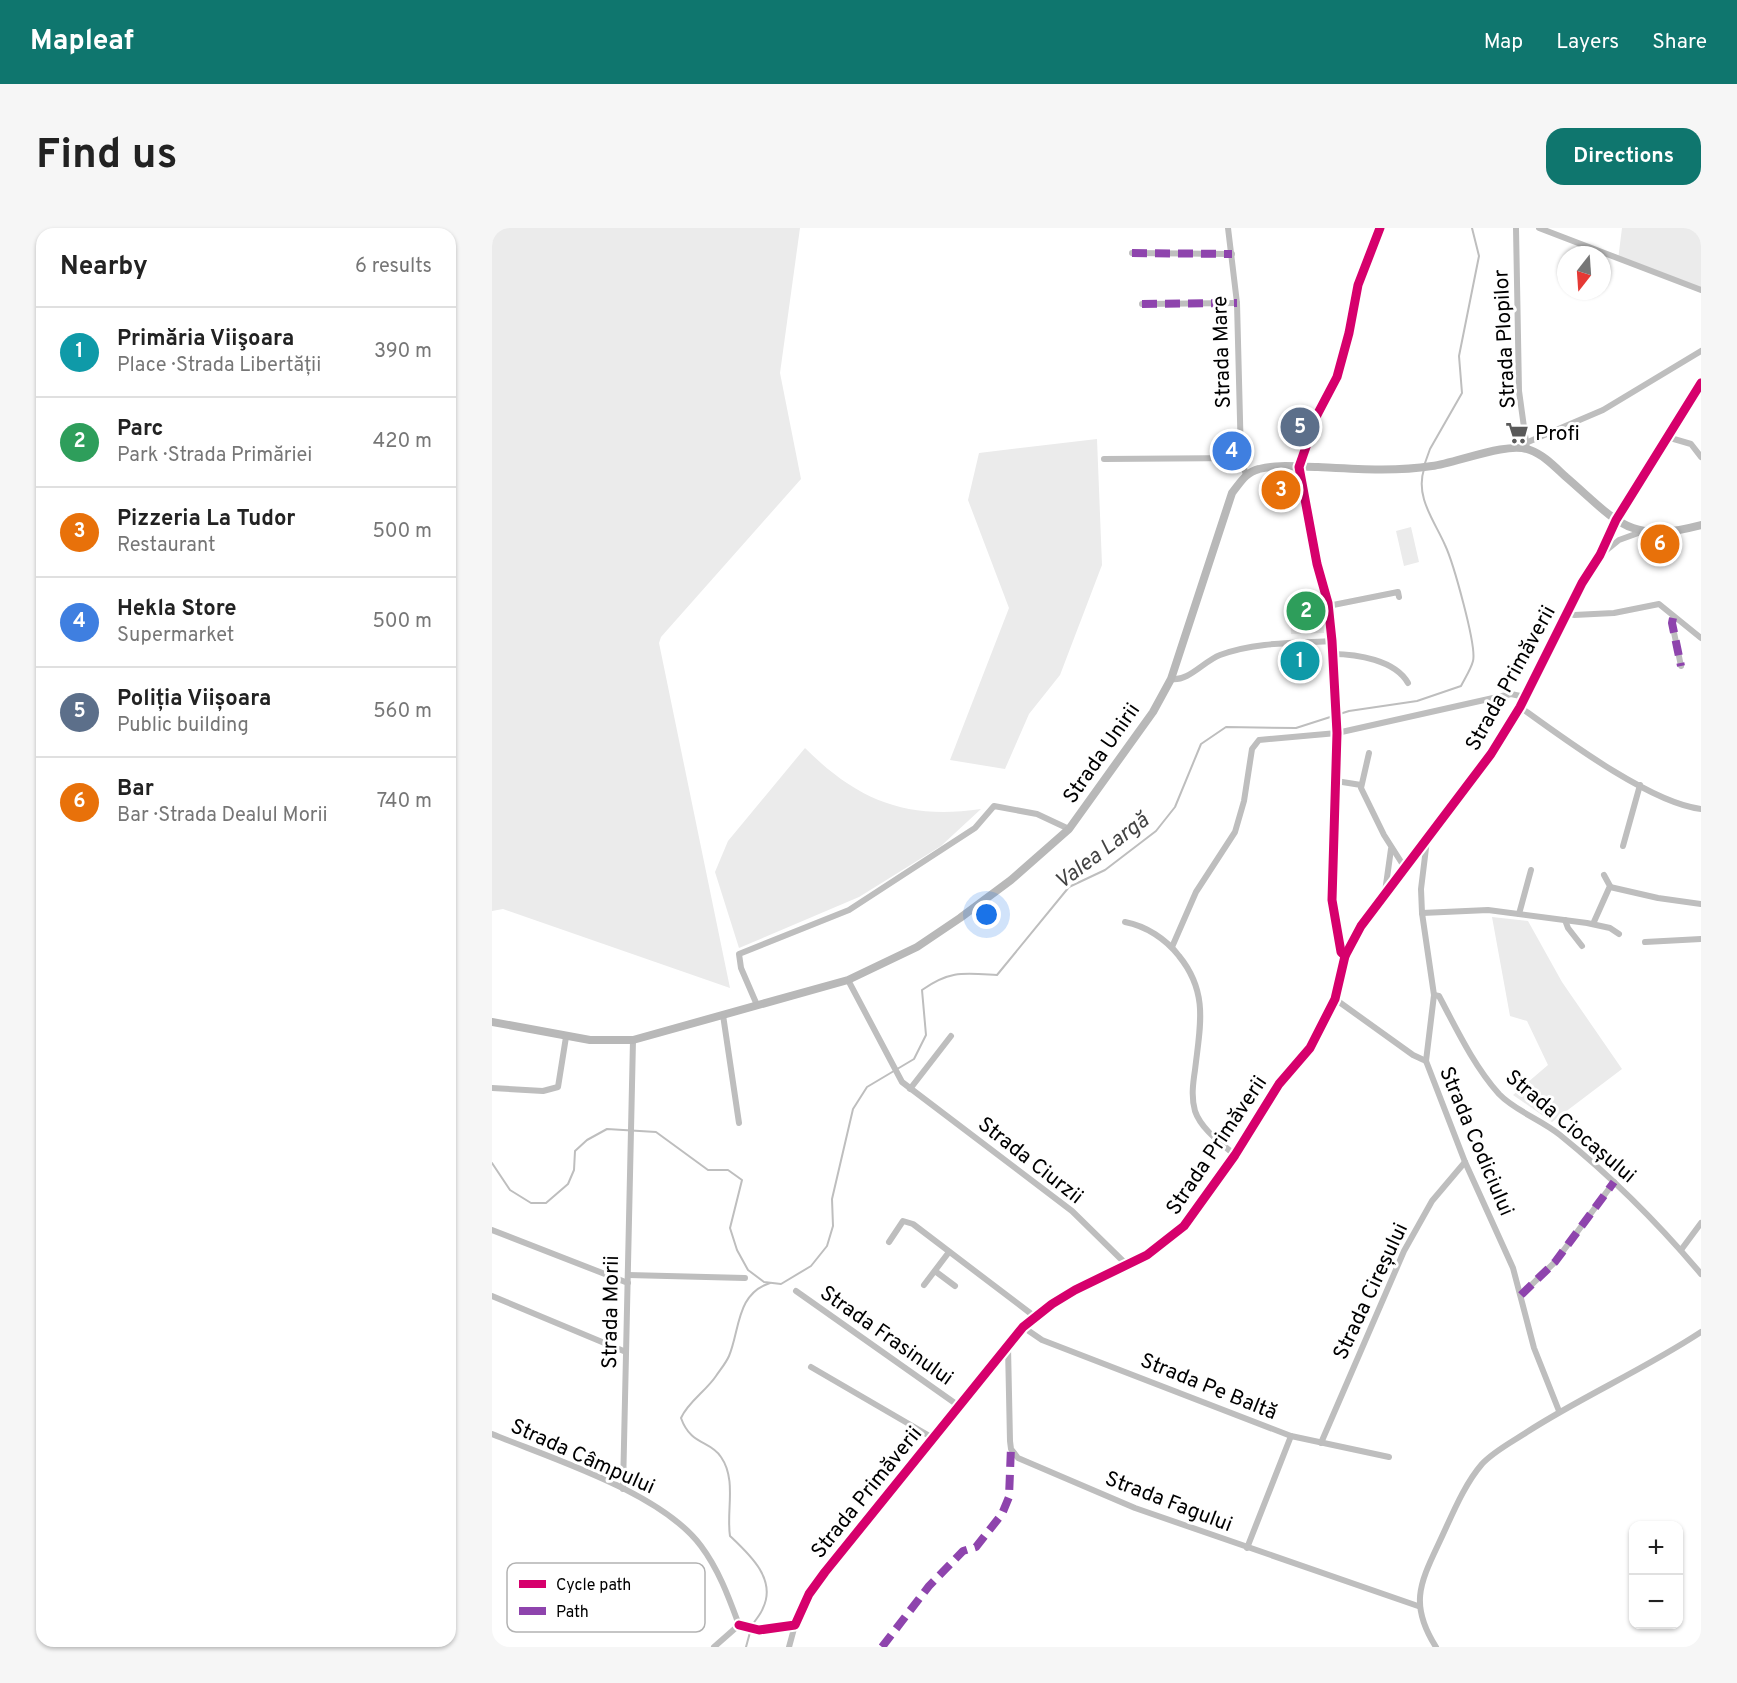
<!DOCTYPE html>
<html lang="en">
<head>
<meta charset="utf-8">
<style>
	:root { --surface:#fff; --page:#f6f6f6; --text:#222; --muted:#767676; --line:#e0e0e0; --accent:#0f766e }
	body { margin:0; font-family:Overpass,sans-serif; background:var(--page); color:var(--text) }
	.controls { position:absolute; right:18px; bottom:18px; display:grid; overflow:hidden; border-radius:12px; box-shadow:0 2px 4px #0004 }
	.controls button { width:54px; height:54px; display:grid; place-items:center; padding:0; border:0; border-bottom:2px solid var(--line); background:var(--surface); color:var(--text); font:30px sans-serif }
	.compass { position:absolute; left:1065px; top:18px; width:54px; height:54px; border-radius:50%; background:var(--surface); box-shadow:0 2px 4px #0004; rotate:197deg }
	.you { position:absolute; left:495px; top:687px; width:21px; height:21px; margin:-15px; border:4px solid #fff; border-radius:50%; background:#1a73e8; box-shadow:0 0 0 9px #1a73e833 }
	.badge { display:grid; place-items:center; width:39px; height:39px; border-radius:50%; background:var(--accent); color:#fff; font-size:20px; font-weight:700 }
	.pin { position:absolute; translate:-50% -50%; border:3px solid #fff; box-shadow:0 2px 6px #0006 }
	.list { margin:0; padding:0; list-style:none }
	h2 { display:flex; justify-content:space-between; align-items:center; height:78px; margin:0; padding:0 24px; font-size:26px }
	h2 small { font-size:20px; font-weight:400; color:var(--muted) }
	.list li { display:grid; grid-template-columns:39px 1fr auto; gap:18px; align-items:center; box-sizing:border-box; height:90px; padding:0 24px; border-top:2px solid var(--line) }
	.list b { display:block; font-size:22px; white-space:nowrap }
	.list p { margin:0; font-size:20px; white-space:nowrap; color:var(--muted) }
	.list em { font-size:20px; font-style:normal; color:var(--muted) }
	.map { position:relative; flex:none; width:1209px; height:1419px; overflow:hidden; border-radius:18px }
	header { display:flex; align-items:center; gap:36px; box-sizing:border-box; height:84px; padding:0 30px; background:var(--accent); color:#fff }
	header strong { font-size:28px }
	nav { display:flex; gap:33px; margin-inline-start:auto; font-size:21px }
	.intro { display:flex; align-items:center; justify-content:space-between; box-sizing:border-box; height:144px; padding:0 36px }
	h1 { margin:0; font-size:42px }
	.button { padding:15px 27px; border-radius:18px; background:var(--accent); color:#fff; font-size:21px; font-weight:700 }
	main { display:flex; gap:36px; padding:0 36px }
	aside { flex:1; background:var(--surface); border-radius:18px; box-shadow:0 2px 4px #0004 }
	.map>svg:first-child { display:block }
	.green { fill:#ebebeb }
	.lines { fill:none; stroke-linecap:round; stroke-linejoin:round }
	.stream { stroke:#bebebe; stroke-width:2 }
	.street { stroke:#bebebe; stroke-width:6 }
	.secondary { stroke:#b8b8b8; stroke-width:8 }
	.quiet { stroke:#8e44ad; stroke-width:8; stroke-dasharray:15 8; stroke-linecap:butt }
	.cycleway-casing { stroke:#fff; stroke-width:13 }
	.cycleway { stroke:#d6006c; stroke-width:9 }
	.labels { text-anchor:middle; stroke-width:6; stroke-linejoin:round; paint-order:stroke }
	.street-label { font-size:21px; fill:#000; stroke:#fff }
	.poi-label { font-size:21px; fill:#000; stroke:#fff; text-anchor:start }
	.water-label { font-size:22px; font-style:italic; fill:#434343; stroke:#fff }
	.key { fill:#fff; stroke:#b2b2b2; stroke-width:1.5 }
	.key-label { font-size:16px; fill:#000 }
</style>
</head>
<body>
<header>
<strong>Mapleaf</strong>
<nav><a>Map</a><a>Layers</a><a>Share</a></nav>
</header>
<div class="intro"><h1>Find us</h1><a class="button">Directions</a></div>
<main>
<aside>
<h2>Nearby<small>6 results</small></h2>
<ul class="list">
<li><span class="badge" style="background:#0f9aa8">1</span><div><b>Primăria Viişoara</b><p>Place · Strada Libertății</p></div><em>390 m</em></li>
<li><span class="badge" style="background:#2e9e5b">2</span><div><b>Parc</b><p>Park · Strada Primăriei</p></div><em>420 m</em></li>
<li><span class="badge" style="background:#e8710a">3</span><div><b>Pizzeria La Tudor</b><p>Restaurant</p></div><em>500 m</em></li>
<li><span class="badge" style="background:#3f7fe0">4</span><div><b>Hekla Store</b><p>Supermarket</p></div><em>500 m</em></li>
<li><span class="badge" style="background:#5c6f8a">5</span><div><b>Poliția Viișoara</b><p>Public building</p></div><em>560 m</em></li>
<li><span class="badge" style="background:#e8710a">6</span><div><b>Bar</b><p>Bar · Strada Dealul Morii</p></div><em>740 m</em></li>
</ul>
</aside>
<div class="map">
<svg width="1209" height="1419" viewBox="0 0 1209 1419">
	<rect width="100%" height="100%" fill="#fff"/>
	<g class="green">
		<polygon points="0,0 308,0 288,145 309,251 169,409 167,415 238,760 11,681 0,683"/>
		<polygon points="1130,0 1209,0 1209,64 1126,32"/>
		<polygon points="605,211 610,337 568,447 537,486 513,541 458,532 517,380 476,272 487,225"/>
		<polygon points="919,299 927,334 912,338 904,303"/>
		<polygon points="830,374 832,405 799,406 797,375"/>
		<path d="M313,520C366,573 415,592 489,581L449,618L367,669L247,720L223,644L236,613Z"/>
		<polygon points="1000,689 1036,693 1070,754 1130,841 1060,894 1021,867 1056,837 1035,793 1018,788"/>
	</g>
	<g class="lines">
		<g class="stream">
			<polyline points="933,235 938,221 970,165 967,128 987,28 980,0"/>
			<path d="M0,935L18,962L39,975H54L76,956L82,942L83,923L95,912L115,901L164,904L216,942H236L250,952L238,1000L245,1022L256,1042L272,1054L289,1056L319,1038L335,1018L341,998L340,971L361,881L375,859L422,831L434,807L430,762C458,742 472,745 505,747L577,659L613,642L664,603L683,579L709,516L734,499L804,500L857,483L925,473L969,458C973,450 979,441 981,433C985,418 961,334 953,317C942,292 923,269 932,241"/>
			<path d="M254,1419C256,1412 258,1403 261,1396C264,1391 269,1386 271,1380C285,1351 257,1326 238,1308C234,1283 245,1252 229,1229C218,1212 199,1218 189,1190C196,1174 214,1163 224,1148C228,1142 234,1135 237,1128C248,1102 244,1066 278,1055"/>
		</g>
		<g class="street">
			<polyline points="736,0 745,75 749,230 754,247"/>
			<polyline points="1024,0 1027,163 1035,221"/>
			<polyline points="1047,0 1209,62"/>
			<polyline points="640,25 740,26"/>
			<polyline points="650,76 745,75"/>
			<polyline points="1175,209 1199,216 1209,229"/>
			<polyline points="1036,214 1111,182 1209,123"/>
			<polyline points="612,231 749,230"/>
			<polyline points="1111,325 1127,312 1149,304"/>
			<polyline points="836,378 906,364 907,369"/>
			<polyline points="1076,385 1082,387 1122,385 1167,376 1209,410"/>
			<polyline points="1181,390 1180,395 1189,438"/>
			<path d="M840,426C865,426 903,432 916,455"/>
			<path d="M679,451C696,454 712,433 728,427C762,414 803,415 840,413"/>
			<path d="M1028,479C1071,510 1158,575 1209,581"/>
			<polyline points="877,525 869,560 892,607 913,640"/>
			<polyline points="844,553 869,557"/>
			<polyline points="935,612 929,661 930,685 942,767 934,833 973,934 1021,1040 1042,1120 1067,1183"/>
			<polyline points="1131,618 1148,557"/>
			<polyline points="1118,659 1166,670 1209,676"/>
			<polyline points="893,664 899,621"/>
			<polyline points="930,685 996,682 1095,695 1118,700 1127,706"/>
			<polyline points="1027,686 1039,642"/>
			<polyline points="1073,692 1076,700 1090,718"/>
			<path d="M633,694C654,698 674,711 687,728C717,765 708,798 703,842C701,855 699,869 703,883C709,901 729,915 743,927"/>
			<polyline points="1101,696 1118,658 1112,647"/>
			<polyline points="1153,714 1209,711"/>
			<polyline points="680,719 704,664 743,604 752,573 760,521 767,512 845,505 1019,466 1033,469"/>
			<polyline points="853,728 849,724 840,672 845,505 840,413 836,375 825,336 807,239 825,187 845,149 857,105 866,57 888,0"/>
			<polyline points="356,752 410,854 580,983 634,1036"/>
			<path d="M942,767L947,768C965,802 982,838 1007,866C1023,883 1050,892 1068,907C1120,949 1166,995 1209,1046"/>
			<polyline points="843,771 921,827 934,833"/>
			<polyline points="265,777 249,740 247,726 357,682 483,600 502,578 545,586 577,601"/>
			<polyline points="231,787 247,895"/>
			<polyline points="0,860 51,863 66,859 74,809"/>
			<polyline points="418,861 459,808"/>
			<polyline points="0,1002 136,1055"/>
			<polyline points="397,1014 411,993 421,996 542,1088"/>
			<polyline points="1189,1022 1209,995"/>
			<polyline points="443,1043 463,1058"/>
			<polyline points="136,1047 253,1050"/>
			<polyline points="432,1057 457,1024"/>
			<polyline points="304,1063 467,1178"/>
			<polyline points="1029,1067 1063,1034 1122,954"/>
			<polyline points="0,1068 134,1124"/>
			<polyline points="531,1099 550,1112 799,1208 897,1229"/>
			<polyline points="516,1119 518,1213 519,1221 526,1230 643,1280 926,1378"/>
			<polyline points="319,1139 441,1210"/>
			<path d="M0,1206C61,1231 170,1265 209,1318C227,1342 237,1370 247,1397"/>
			<polyline points="829,1215 912,1023 940,973 973,934"/>
			<polyline points="131,1261 141,812"/>
			<polyline points="755,1320 799,1208"/>
			<polyline points="247,1397 267,1402 303,1397 317,1366 333,1344 531,1099 560,1076 583,1062 655,1027 692,998 743,927 787,856 818,820 843,771 853,728 869,698 999,526 1028,479 1090,355 1108,327 1124,292 1209,155"/>
			<polyline points="222,1419 247,1397"/>
			<polyline points="297,1419 303,1397"/>
			<path d="M944,1419C918,1378 927,1357 946,1317C959,1290 971,1258 990,1236C1002,1223 1020,1214 1035,1204C1091,1168 1153,1141 1209,1104"/>
		</g>
		<path class="secondary" d="M0,794L98,812H141L356,752L425,719L468,690L519,652L577,601L661,484L679,451L740,265C748,255 754,244 767,241C786,236 807,239 826,239C863,241 903,244 940,238C965,235 1015,213 1038,222C1052,227 1063,239 1074,249C1126,294 1136,316 1209,297"/>
		<g class="quiet">
			<polyline points="640,25 740,26"/>
			<polyline points="650,76 745,75"/>
			<polyline points="1181,390 1180,395 1189,438"/>
			<polyline points="1029,1067 1063,1034 1122,954"/>
			<polyline points="390,1419 437,1358 471,1323 484,1319 510,1286 517,1269 519,1219"/>
		</g>
		<g class="cycleway-casing">
			<g id="cycleway">
				<polyline points="853,728 849,724 840,672 845,505 840,413 836,375 825,336 807,239 825,187 845,149 857,105 866,57 888,0"/>
				<polyline points="247,1397 267,1402 303,1397 317,1366 333,1344 531,1099 560,1076 583,1062 655,1027 692,998 743,927 787,856 818,820 843,771 853,728 869,698 999,526 1028,479 1090,355 1108,327 1124,292 1209,155"/>
			</g>
		</g>
		<use href="#cycleway" class="cycleway"/>
	</g>
	<defs>
		<g id="supermarket-bare" transform="scale(1.8)"><path d="M-6-5.5h2.5l.6 2H6L4.5 2H-2.5L-4.4-4H-6ZM-1.5 3.2a1.3 1.3 0 1 0 .1 0ZM3 3.2a1.3 1.3 0 1 0 .1 0Z" fill="#595959" stroke="#fff" stroke-width="2.5" paint-order="stroke"/></g>
	</defs>
	<g fill-rule="evenodd">
		<use href="#supermarket-bare" x="1025" y="205"/>
	</g>
	<g class="labels">
		<g class="street-label">
			<text transform="translate(1012 111) rotate(-93)" y="7">Strada Plopilor</text>
			<text transform="translate(729 124) rotate(-92)" y="7">Strada Mare</text>
			<text transform="translate(1018 450) rotate(-61)" y="7">Strada Primăverii</text>
			<text transform="translate(609 525) rotate(-55)" y="7">Strada Unirii</text>
			<text transform="translate(1079 898) rotate(40)" y="7">Strada Ciocașului</text>
			<text transform="translate(985 913) rotate(67)" y="7">Strada Codiciului</text>
			<text transform="translate(724 917) rotate(-56)" y="7">Strada Primăverii</text>
			<text transform="translate(539 932) rotate(38)" y="7">Strada Ciurzii</text>
			<text transform="translate(878 1063) rotate(-65)" y="7">Strada Cireșului</text>
			<text transform="translate(118 1084) rotate(-89)" y="7">Strada Morii</text>
			<text transform="translate(395 1107) rotate(35)" y="7">Strada Frasinului</text>
			<text transform="translate(717 1158) rotate(22)" y="7">Strada Pe Baltă</text>
			<text transform="translate(91 1228) rotate(24)" y="7">Strada Câmpului</text>
			<text transform="translate(374 1264) rotate(-51)" y="7">Strada Primăverii</text>
			<text transform="translate(677 1273) rotate(21)" y="7">Strada Fagului</text>
		</g>
		<g class="poi-label">
			<text x="1043" y="212">Profi</text>
		</g>
		<g class="water-label">
			<text transform="translate(609 622) rotate(-37)" y="8">Valea Largă</text>
		</g>
	</g>
	<rect x="15" y="1335" width="198" height="69" rx="9" class="key"/>
	<rect x="27" y="1352" width="27" height="8" fill="#d6006c"/>
	<rect x="27" y="1379" width="27" height="8" fill="#8e44ad"/>
	<g class="key-label">
		<text x="64" y="1362">Cycle path</text>
		<text x="64" y="1389">Path</text>
	</g>
</svg>
<div class="controls">
<button>+</button>
<button>−</button>
</div>
<svg class="compass" viewBox="-18 -18 36 36"><path d="M0-13l5 13h-10z" fill="#e53935"/><path d="M0 13l5-13h-10z" fill="#767676"/></svg>
<div class="you"></div>
<div class="pin badge" style="left:808px;top:433px;background:#0f9aa8">1</div>
<div class="pin badge" style="left:814px;top:383px;background:#2e9e5b">2</div>
<div class="pin badge" style="left:789px;top:262px;background:#e8710a">3</div>
<div class="pin badge" style="left:740px;top:223px;background:#3f7fe0">4</div>
<div class="pin badge" style="left:808px;top:199px;background:#5c6f8a">5</div>
<div class="pin badge" style="left:1168px;top:316px;background:#e8710a">6</div>
</div>
</main>
</body>
</html>
